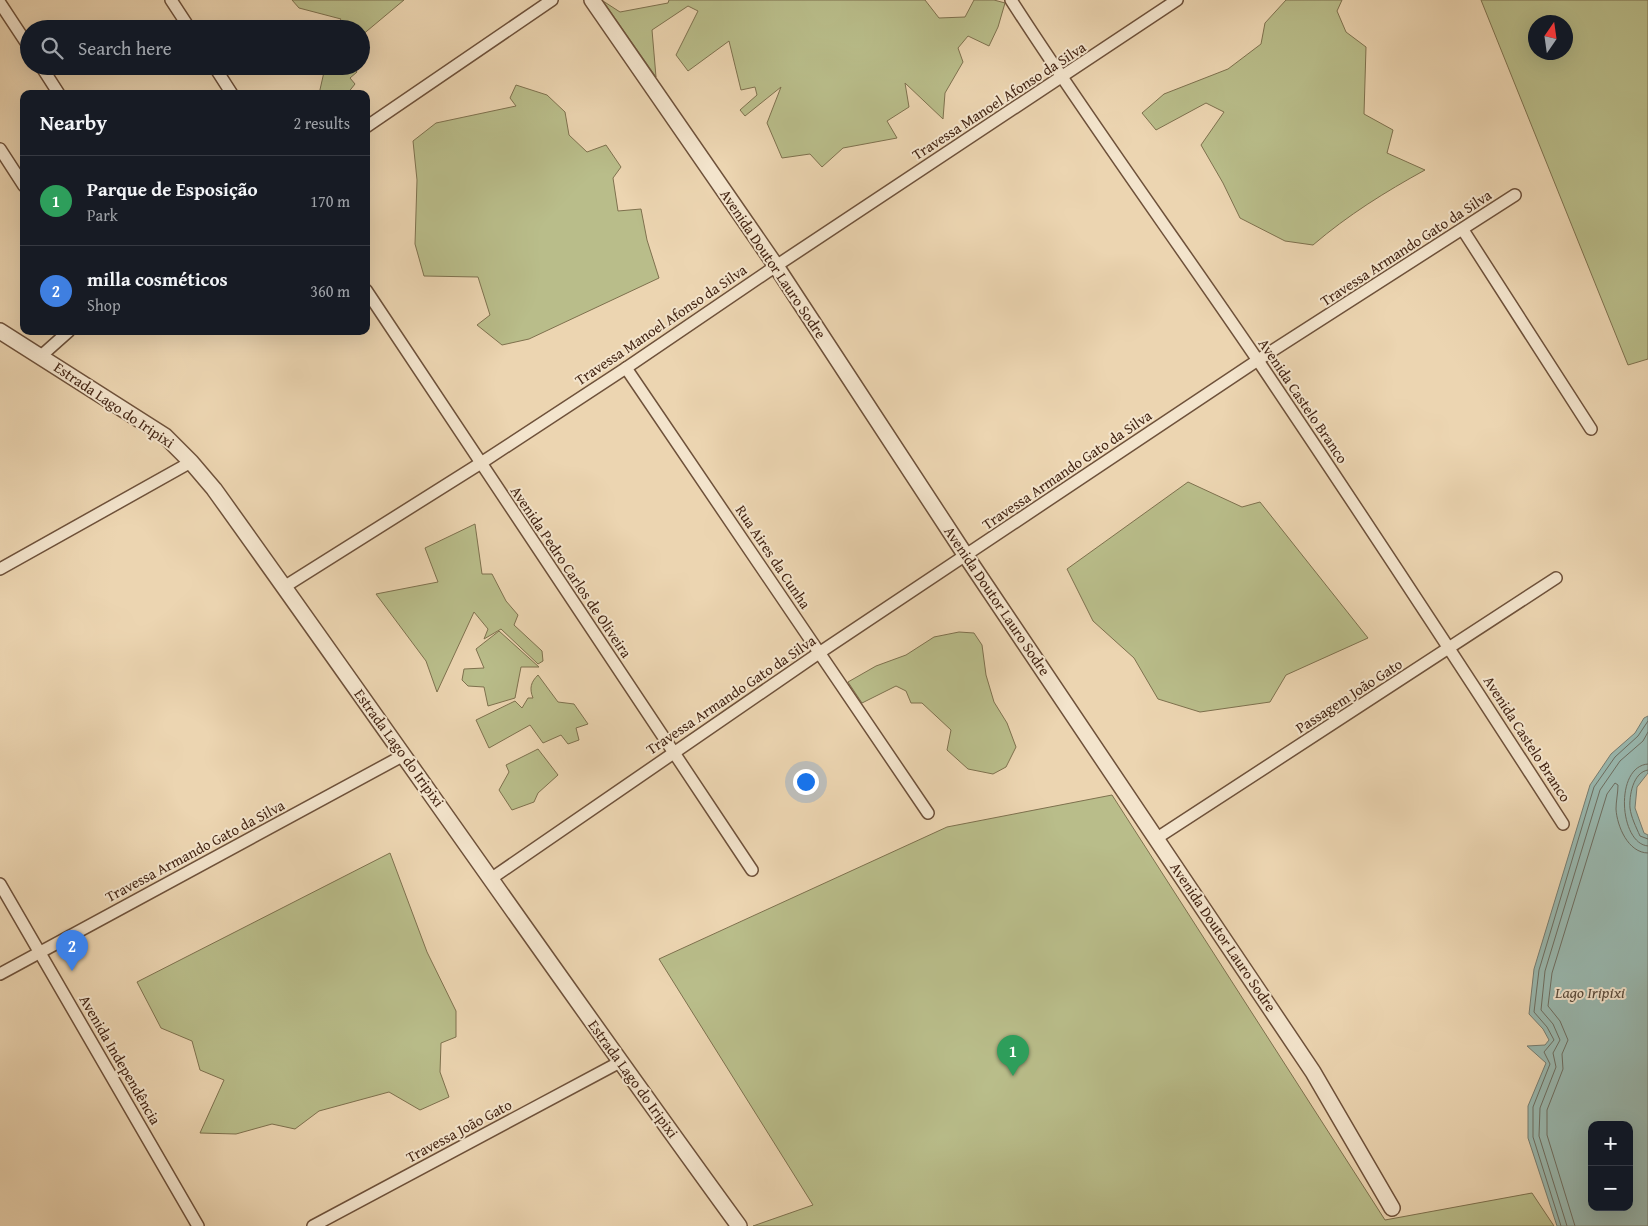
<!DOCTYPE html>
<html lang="en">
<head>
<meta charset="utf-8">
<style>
	:root { --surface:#171b24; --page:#242831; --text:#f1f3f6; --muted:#9ea1a6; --line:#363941; --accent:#ea580c }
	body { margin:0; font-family:"Gentium Book Plus",serif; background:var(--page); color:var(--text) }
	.controls { position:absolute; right:15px; bottom:15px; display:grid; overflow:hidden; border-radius:10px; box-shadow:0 5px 20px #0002 }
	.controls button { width:45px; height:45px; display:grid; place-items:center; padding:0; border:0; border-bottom:1px solid var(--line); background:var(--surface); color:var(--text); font:25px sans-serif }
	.compass { position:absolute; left:1528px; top:15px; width:45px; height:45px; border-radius:50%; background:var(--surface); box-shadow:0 5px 20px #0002; rotate:13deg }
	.you { position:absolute; left:805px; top:781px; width:18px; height:18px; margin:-12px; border:4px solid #fff; border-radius:50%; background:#1a73e8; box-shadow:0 0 0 8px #1a73e833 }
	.badge { display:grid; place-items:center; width:32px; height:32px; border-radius:50%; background:var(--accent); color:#fff; font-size:16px; font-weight:700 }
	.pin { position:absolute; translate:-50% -41px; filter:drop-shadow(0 1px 2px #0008) }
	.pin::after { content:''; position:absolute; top:26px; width:18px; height:15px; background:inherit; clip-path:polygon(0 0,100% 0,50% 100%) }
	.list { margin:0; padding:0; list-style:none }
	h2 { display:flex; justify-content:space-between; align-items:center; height:65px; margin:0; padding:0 20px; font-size:21px }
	h2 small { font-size:16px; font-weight:400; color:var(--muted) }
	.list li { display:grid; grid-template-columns:32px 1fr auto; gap:15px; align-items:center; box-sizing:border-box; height:90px; padding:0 20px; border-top:1px solid var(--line) }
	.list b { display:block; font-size:19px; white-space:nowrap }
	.list p { margin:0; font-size:16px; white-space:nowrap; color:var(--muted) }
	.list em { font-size:16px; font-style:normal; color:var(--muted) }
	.icon { flex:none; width:28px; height:28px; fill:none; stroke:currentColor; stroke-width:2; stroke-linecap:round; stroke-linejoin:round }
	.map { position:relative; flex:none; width:1648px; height:1226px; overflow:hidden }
	.search { position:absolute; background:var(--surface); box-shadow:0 5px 20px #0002; left:20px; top:20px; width:350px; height:55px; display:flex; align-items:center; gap:12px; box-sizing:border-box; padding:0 18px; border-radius:28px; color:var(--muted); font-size:19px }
	.panel { position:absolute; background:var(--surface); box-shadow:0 5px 20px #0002; left:20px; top:90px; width:350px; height:245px; border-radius:10px }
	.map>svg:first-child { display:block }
	.green { fill:#b9bd8a; stroke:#7e714e; fill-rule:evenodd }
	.water { fill:#99b8af; stroke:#777d71; fill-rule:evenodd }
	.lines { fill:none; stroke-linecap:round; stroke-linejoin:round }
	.shore { stroke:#6e6e61; stroke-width:1 }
	.minor-casing { stroke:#6e513a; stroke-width:14 }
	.tertiary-casing { stroke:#6e513a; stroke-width:18 }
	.minor { stroke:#f3e4cc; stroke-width:11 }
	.tertiary { stroke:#f3e4cc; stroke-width:15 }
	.labels { text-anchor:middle; stroke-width:4; stroke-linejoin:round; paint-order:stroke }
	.street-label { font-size:15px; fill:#442513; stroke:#f3e4cc }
	.water-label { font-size:16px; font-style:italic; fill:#594a3a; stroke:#f3e4cc }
</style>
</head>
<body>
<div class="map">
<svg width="1648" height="1226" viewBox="0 0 1648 1226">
	<rect width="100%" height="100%" fill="#ecd5b1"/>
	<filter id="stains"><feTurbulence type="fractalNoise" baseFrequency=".004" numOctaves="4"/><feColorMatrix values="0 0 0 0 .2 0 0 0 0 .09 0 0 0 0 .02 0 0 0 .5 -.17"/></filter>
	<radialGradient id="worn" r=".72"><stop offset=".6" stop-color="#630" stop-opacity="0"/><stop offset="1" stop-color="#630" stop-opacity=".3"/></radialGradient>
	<g class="green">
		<polygon points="292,0 404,0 361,36 361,29 334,29 341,19 299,8"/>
		<polygon points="669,0 925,0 939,18 965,17 974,0 994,0 1005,3 998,27 989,46 968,36 958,48 963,62 945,93 943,119 905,83 909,107 887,121 897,138 843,148 822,167 810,154 782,158 767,123 781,87 745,116 740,110 757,95 755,87 741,90 729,41 688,71 676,55 698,11 688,6 652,30 656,77 603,1 620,12 668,3"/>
		<path d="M1286,0H1342L1337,11L1346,32L1366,47L1364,114L1393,130L1387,153L1425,170C1385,192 1348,215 1313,245L1285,241L1240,218L1223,183L1201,145L1224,112L1206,103L1156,130L1142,113L1164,94L1228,69L1261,44L1265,23Z"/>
		<path d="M1481,0H1648V359L1628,365ZM1536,22H1566V52H1536Z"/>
		<polygon points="331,66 353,66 357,72 350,78 355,84 347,94 319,94 324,72"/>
		<polygon points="516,85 547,95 565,112 569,135 587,152 606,145 621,167 613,178 618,211 641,209 647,240 659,278 529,339 502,345 477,325 490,315 478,277 424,276 415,244 417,180 413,141 436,123 516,106 510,98"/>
		<polygon points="1188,482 1242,507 1260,502 1368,638 1286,675 1270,702 1200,712 1158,699 1134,658 1093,621 1067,569"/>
		<polygon points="475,524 482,574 492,574 506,601 518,615 514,625 542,651 543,661 538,664 501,629 484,639 488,629 474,612 437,692 426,661 376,594 438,582 425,548"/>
		<polygon points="499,631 539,667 521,667 515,698 488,706 484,687 468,686 462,680 464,669 484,668 476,649"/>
		<polygon points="959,632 974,633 982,645 986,675 994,702 1007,723 1016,747 1006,767 993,774 968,769 947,750 951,730 922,703 911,703 906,691 896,686 862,703 848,682 876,666 906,655 934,637"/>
		<path d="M538,675L558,702L574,704L588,724L576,728L579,740L568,744L561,735L543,743L530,725L489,748L476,720L515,701L522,708L528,698H533C529,688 531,682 538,675Z"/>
		<polygon points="538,749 558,775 538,793 534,802 512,810 499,790 509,772 506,765"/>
		<polygon points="1112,795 1385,1220 1532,1193 1554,1226 753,1226 813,1205 659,959 947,827"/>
		<polygon points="390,853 427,952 456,1011 456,1037 441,1043 440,1072 449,1097 420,1110 389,1092 319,1111 295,1129 272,1124 236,1134 200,1133 224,1080 200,1070 192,1041 161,1028 137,982"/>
	</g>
	<path class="water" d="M1648,716V773L1637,787L1635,808L1644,833L1648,835V1226H1557L1528,1138V1106L1546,1063L1527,1046L1545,1045L1549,1040L1543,1029L1529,1014L1534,969L1590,785L1611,754L1635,733L1644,718ZM1592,1125H1629V1207H1592Z"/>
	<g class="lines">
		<g class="shore">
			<path d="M1648,764C1614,766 1619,844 1648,846"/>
			<path d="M1648,770C1633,772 1629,796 1630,808C1631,817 1636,827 1640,836L1648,839"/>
			<polyline points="1561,1226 1533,1137 1533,1107 1550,1064 1544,1052 1554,1040 1547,1027 1534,1012 1539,970 1594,787 1615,757 1638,736 1648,721"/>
			<polyline points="1567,1226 1539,1136 1540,1108 1556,1067 1553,1053 1560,1040 1553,1024 1541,1010 1545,971 1600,790 1620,761 1643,741 1648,732"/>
			<path d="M1575,1226L1547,1135V1110L1563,1069L1562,1054L1568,1040L1560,1021L1548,1006L1552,973L1607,794L1615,783L1618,785C1618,793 1616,801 1616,809C1617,826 1628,853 1648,853"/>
		</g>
		<g class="minor-casing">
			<g id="minor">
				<polyline points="171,0 190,29"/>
				<path d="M1011,0C1090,123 1177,241 1259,362C1362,515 1463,669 1563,824"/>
				<polyline points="0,3 29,47"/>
				<polyline points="41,66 59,94"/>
				<polyline points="214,66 232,94"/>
				<polyline points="366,127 552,0"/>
				<polyline points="0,149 24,186"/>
				<polyline points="1463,230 1591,429"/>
				<polyline points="366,290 752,870"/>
				<polyline points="41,356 69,331"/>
				<polyline points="626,368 928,813"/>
				<polyline points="0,569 191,462"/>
				<polyline points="284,587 481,463 626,368 776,266 1177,0"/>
				<polyline points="1157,838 1556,578"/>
				<polyline points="492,878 819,653 1258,360 1515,195"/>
				<polyline points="0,884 198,1226"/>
				<polyline points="0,974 404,755"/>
				<polyline points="313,1226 620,1062"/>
			</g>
		</g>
		<g class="tertiary-casing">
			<g id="tertiary">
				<polyline points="592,0 776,266 966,556 1313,1072 1392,1208"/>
				<path d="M0,331L165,436L191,462L214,489C390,734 561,982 739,1226"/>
			</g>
		</g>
		<use href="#minor" class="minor"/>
		<use href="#tertiary" class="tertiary"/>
	</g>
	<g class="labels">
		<g class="street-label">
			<text transform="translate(999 101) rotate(-33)" y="5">Travessa Manoel Afonso da Silva</text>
			<text transform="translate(1406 248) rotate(-33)" y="5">Travessa Armando Gato da Silva</text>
			<text transform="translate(773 264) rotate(56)" y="5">Avenida Doutor Lauro Sodre</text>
			<text transform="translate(661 325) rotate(-34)" y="5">Travessa Manoel Afonso da Silva</text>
			<text transform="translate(1303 401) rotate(56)" y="5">Avenida Castelo Branco</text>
			<text transform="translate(114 405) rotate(34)" y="5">Estrada Lago do Iripixi</text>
			<text transform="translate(1067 470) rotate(-34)" y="5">Travessa Armando Gato da Silva</text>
			<text transform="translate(773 557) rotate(56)" y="5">Rua Aires da Cunha</text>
			<text transform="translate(571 572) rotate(56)" y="5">Avenida Pedro Carlos de Oliveira</text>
			<text transform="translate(997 601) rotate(56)" y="5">Avenida Doutor Lauro Sodre</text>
			<text transform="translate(731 695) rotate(-34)" y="5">Travessa Armando Gato da Silva</text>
			<text transform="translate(1349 696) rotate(-33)" y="5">Passagem João Gato</text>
			<text transform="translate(1527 739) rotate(57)" y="5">Avenida Castelo Branco</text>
			<text transform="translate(399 748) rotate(54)" y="5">Estrada Lago do Iripixi</text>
			<text transform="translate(195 851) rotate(-28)" y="5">Travessa Armando Gato da Silva</text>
			<text transform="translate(1223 937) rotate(56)" y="5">Avenida Doutor Lauro Sodre</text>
			<text transform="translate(120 1060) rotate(60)" y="5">Avenida Independência</text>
			<text transform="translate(633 1079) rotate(54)" y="5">Estrada Lago do Iripixi</text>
			<text transform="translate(459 1131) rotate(-28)" y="5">Travessa João Gato</text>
		</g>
		<g class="water-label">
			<text x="1590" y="998">Lago Iripixi</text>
		</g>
	</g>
	<rect width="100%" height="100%" filter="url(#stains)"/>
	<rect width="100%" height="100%" fill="url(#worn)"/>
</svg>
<div class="controls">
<button>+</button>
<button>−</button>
</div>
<svg class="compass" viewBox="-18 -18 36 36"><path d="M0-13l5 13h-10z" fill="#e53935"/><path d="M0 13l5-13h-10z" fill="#9ea1a6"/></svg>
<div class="you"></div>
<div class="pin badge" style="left:1013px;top:1076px;background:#2e9e5b">1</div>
<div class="pin badge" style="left:72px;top:971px;background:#3f7fe0">2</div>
<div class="search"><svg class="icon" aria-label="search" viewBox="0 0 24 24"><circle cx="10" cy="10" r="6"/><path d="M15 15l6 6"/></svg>Search here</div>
<section class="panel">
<h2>Nearby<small>2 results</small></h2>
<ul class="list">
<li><span class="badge" style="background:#2e9e5b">1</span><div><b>Parque de Esposição</b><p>Park</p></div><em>170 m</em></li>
<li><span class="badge" style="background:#3f7fe0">2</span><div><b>milla cosméticos</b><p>Shop</p></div><em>360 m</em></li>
</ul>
</section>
</div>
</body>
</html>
